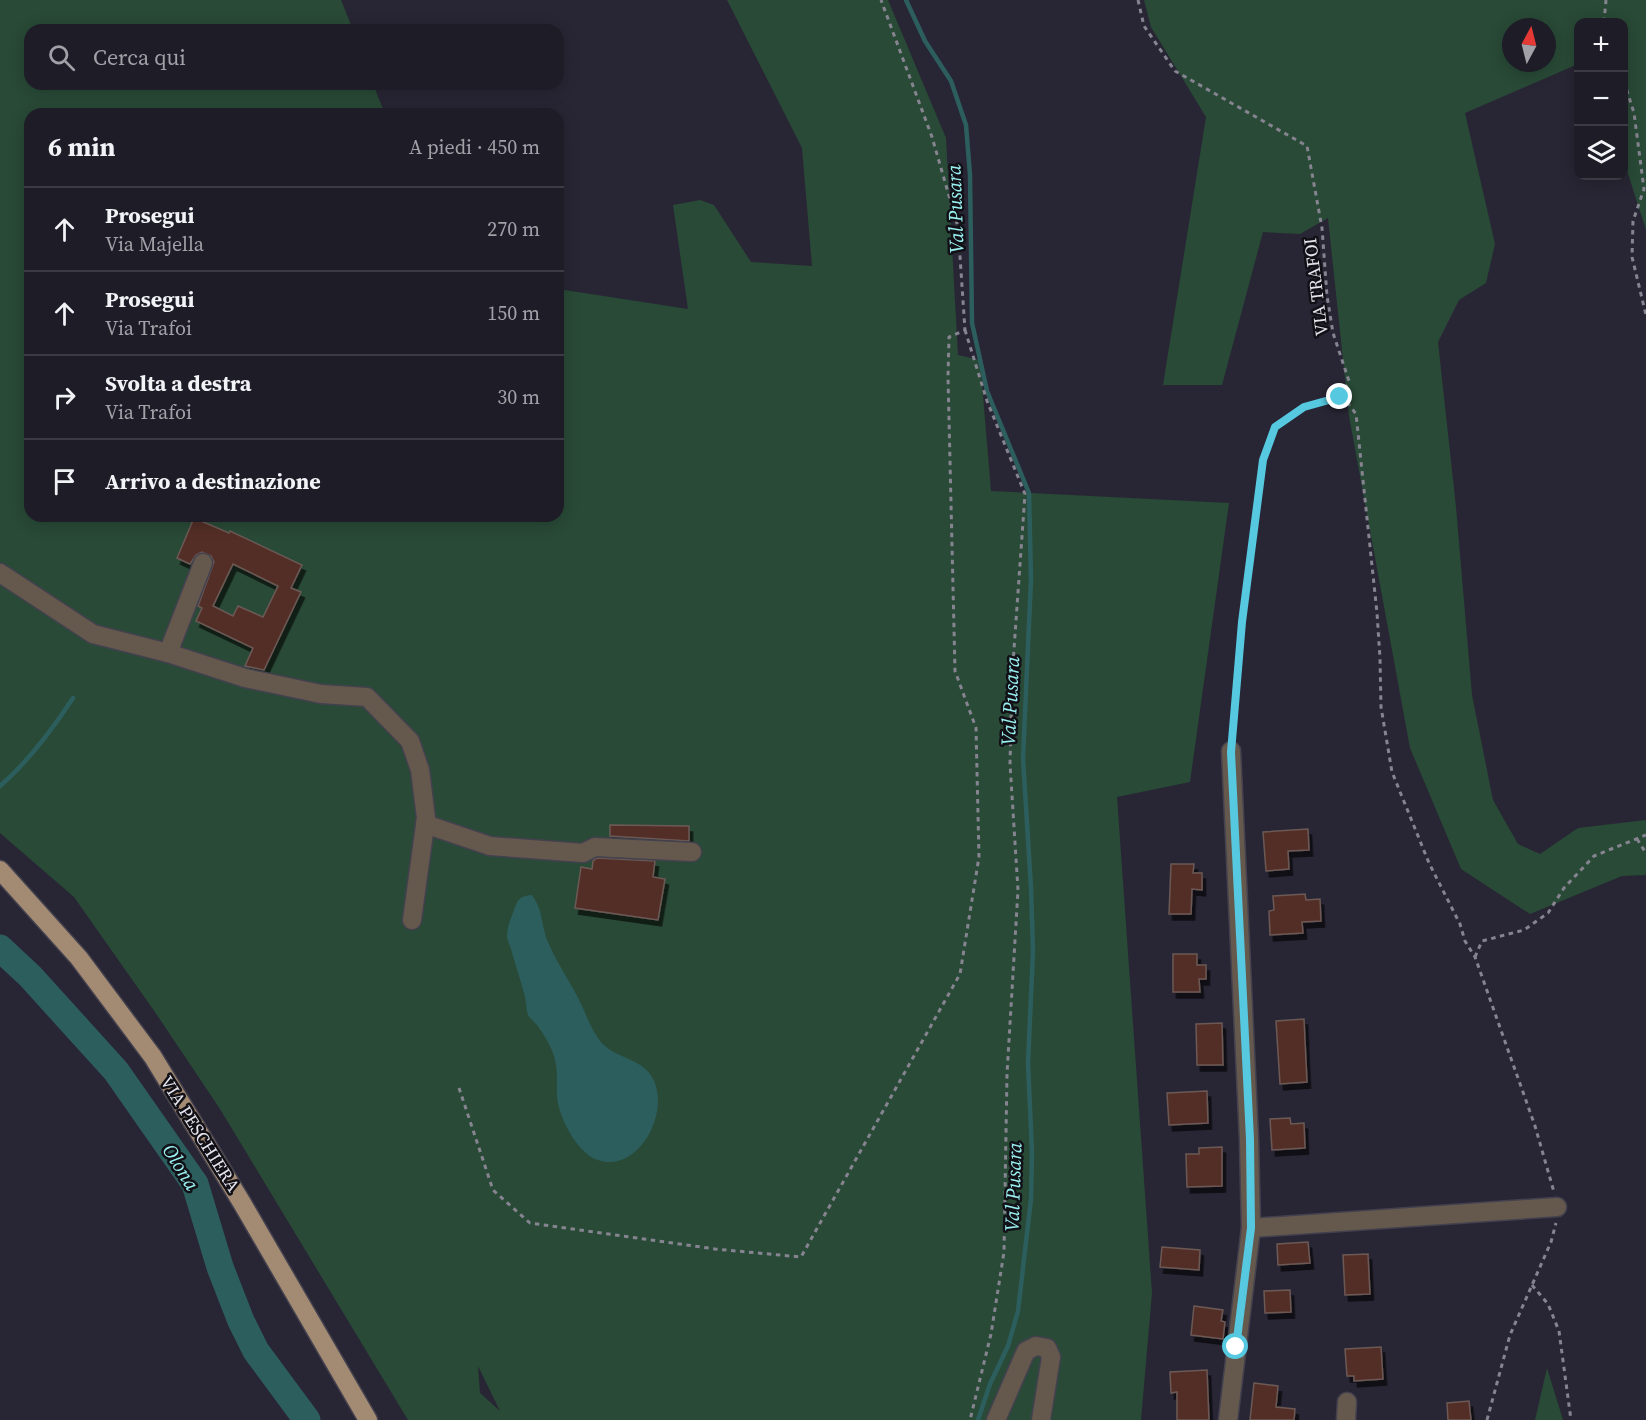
<!DOCTYPE html>
<html lang="it">
<head>
<meta charset="utf-8">
<style>
	:root { --surface:#1e1c27; --page:#2b2933; --text:#f1f3f6; --muted:#a1a1a7; --line:#3c3a44 }
	body { margin:0; font-family:"Source Serif 4",serif; background:var(--page); color:var(--text) }
	.controls { position:absolute; right:18px; top:18px; display:grid; overflow:hidden; border-radius:12px; box-shadow:0 3px 15px #0003 }
	.controls button { width:54px; height:54px; display:grid; place-items:center; padding:0; border:0; border-bottom:2px solid var(--line); background:var(--surface); color:var(--text); font:30px sans-serif }
	.compass { position:absolute; left:1502px; top:18px; width:54px; height:54px; border-radius:50%; background:var(--surface); box-shadow:0 3px 15px #0003; rotate:7deg }
	.stop { position:absolute; width:18px; height:18px; margin:-14px; border:4px solid #56c9e1; border-radius:50%; background:#fff }
	.stop.end { background:#56c9e1; border-color:#fff; box-shadow:0 2px 6px #0008 }
	.list { margin:0; padding:0; list-style:none }
	h2 { display:flex; justify-content:space-between; align-items:center; height:78px; margin:0; padding:0 24px; font-size:26px }
	h2 small { font-size:20px; font-weight:400; color:var(--muted) }
	.list li { display:grid; grid-template-columns:39px 1fr auto; gap:18px; align-items:center; box-sizing:border-box; height:84px; padding:0 24px; border-top:2px solid var(--line) }
	.list b { display:block; font-size:22px; white-space:nowrap }
	.list p { margin:0; font-size:20px; white-space:nowrap; color:var(--muted) }
	.list em { font-size:20px; font-style:normal; color:var(--muted) }
	.icon { flex:none; width:33px; height:33px; fill:none; stroke:currentColor; stroke-width:2; stroke-linecap:round; stroke-linejoin:round }
	.map { position:relative; flex:none; width:1646px; height:1420px; overflow:hidden }
	.search { position:absolute; background:var(--surface); box-shadow:0 3px 15px #0003; left:24px; top:24px; width:540px; height:66px; display:flex; align-items:center; gap:15px; box-sizing:border-box; padding:0 21px; border-radius:18px; color:var(--muted); font-size:22px }
	.panel { position:absolute; background:var(--surface); box-shadow:0 3px 15px #0003; left:24px; top:108px; width:540px; height:414px; border-radius:18px }
	.map>svg:first-child { display:block }
	.green { fill:#294a37; fill-rule:evenodd }
	.water { fill:#2d5e5e }
	.lines { fill:none; stroke-linecap:round; stroke-linejoin:round }
	.stream { stroke:#2d5e5e; stroke-width:4.5 }
	.river { stroke:#2d5e5e; stroke-width:27 }
	.building { fill:#522f28; stroke:#6c5955; stroke-width:1.5; fill-rule:evenodd; filter:url(#shadow) }
	.minor-casing { stroke:#43414e; stroke-width:21 }
	.major-casing { stroke:#43414e; stroke-width:21 }
	.path { stroke:#868490; stroke-width:3; stroke-dasharray:4.5 4.5; stroke-linecap:butt }
	.minor { stroke:#65594e; stroke-width:18 }
	.major { stroke:#a38a72; stroke-width:18 }
	.route { stroke:#56c9e1; stroke-width:8 }
	.labels { text-anchor:middle; stroke-width:5; stroke-linejoin:round; paint-order:stroke }
	.street-label { font-size:18px; fill:#e6e5ee; stroke:#111016 }
	.water-label { font-size:20px; font-style:italic; fill:#9af0f0; stroke:#111016 }
</style>
</head>
<body>
<div class="map">
<svg width="1646" height="1420" viewBox="0 0 1646 1420">
	<defs>
		<filter id="shadow"><feDropShadow dx="3.5" dy="6" stdDeviation="0" flood-color="#0009"/></filter>
	</defs>
	<rect width="100%" height="100%" fill="#282634"/>
	<g class="green">
		<path d="M0,0H341L353,30H30V84H373L385,114H30V516H558V289L688,309L673,205L700,200L714,205L751,262L812,266L802,148L727,0H888L946,138L958,355L980,360L991,491L1229,503L1190,782L1117,797L1152,1293L1141,1420H408L220,1109L157,1015L74,897L0,833ZM478,1366L500,1411L480,1393Z"/>
		<path d="M1144,0H1646V230L1624,161V22H1578V64L1465,113L1495,244L1486,283L1459,300L1438,342L1456,507L1472,695L1493,800L1518,844L1540,854L1578,828L1646,820V875L1622,876L1530,914L1461,869L1410,748L1349,416L1328,218L1300,234L1263,232L1222,385H1163L1206,117L1151,27ZM1511,27H1547V63H1511Z"/>
		<polygon points="1547,1368 1563,1420 1535,1420"/>
	</g>
	<path class="water" d="M532,895C544,912 541,926 548,942C557,964 572,984 582,1006C587,1017 591,1028 598,1038C611,1059 640,1056 652,1077C673,1113 635,1179 593,1158C575,1148 559,1117 557,1097C556,1079 559,1071 553,1053C549,1043 543,1033 537,1025C535,1022 530,1019 528,1015C526,1008 526,999 524,993C520,978 515,964 511,949C510,945 507,941 507,936C507,927 511,918 514,910C518,899 520,896 532,895Z"/>
	<g class="lines">
		<g class="stream">
			<polyline points="906,0 925,41 951,81 966,125 970,175 972,323 987,391 1029,493 1031,579 1023,758 1031,888 1033,951 1028,1063 1032,1153 1031,1199 1018,1311 1008,1346 990,1384 978,1420"/>
			<path d="M0,786C29,761 52,730 73,698"/>
		</g>
		<polyline class="river" points="0,948 30,976 116,1071 195,1184 220,1267 241,1321 256,1351 307,1420"/>
	</g>
	<g class="building">
		<path d="M194,518L229,533L230,531L302,565L291,588L301,592L264,670L245,666L253,648L196,621L202,608L198,606L214,562L211,556L202,552L196,555L190,564L177,558ZM233,564L278,586L263,617L238,606L233,616L213,606Z"/>
		<polygon points="610,825 689,826 689,841 610,836"/>
		<polygon points="1308,829 1309,850 1288,851 1289,869 1266,871 1263,832"/>
		<polygon points="597,858 655,861 653,877 665,879 658,920 575,908 581,867 592,869 593,861"/>
		<polygon points="1171,864 1194,864 1193,873 1202,873 1202,890 1192,889 1191,914 1169,914"/>
		<polygon points="1305,894 1306,900 1320,899 1321,921 1302,922 1303,933 1270,935 1269,911 1274,910 1273,896"/>
		<polygon points="1173,954 1197,954 1197,965 1206,965 1206,979 1199,979 1200,992 1173,992"/>
		<polygon points="1304,1019 1307,1082 1280,1084 1276,1021"/>
		<polygon points="1222,1023 1223,1065 1197,1065 1196,1024"/>
		<polygon points="1207,1091 1208,1123 1169,1125 1167,1093"/>
		<polygon points="1290,1118 1291,1124 1304,1123 1305,1148 1272,1150 1270,1119"/>
		<polygon points="1222,1147 1222,1186 1187,1187 1186,1154 1199,1154 1199,1148"/>
		<polygon points="1308,1242 1310,1263 1278,1265 1277,1244"/>
		<polygon points="1162,1247 1200,1250 1199,1270 1160,1267"/>
		<polygon points="1368,1254 1370,1294 1345,1295 1343,1255"/>
		<polygon points="1290,1290 1291,1312 1265,1313 1264,1291"/>
		<polygon points="1194,1306 1223,1310 1221,1321 1225,1322 1223,1339 1191,1335"/>
		<polygon points="1381,1347 1383,1379 1354,1381 1354,1376 1347,1376 1345,1349"/>
		<polygon points="1207,1370 1209,1420 1177,1420 1177,1392 1171,1393 1170,1372"/>
		<polygon points="1254,1383 1278,1386 1276,1407 1295,1409 1294,1420 1250,1420"/>
		<polygon points="1469,1401 1471,1420 1448,1420 1447,1403"/>
	</g>
	<g class="lines">
		<g class="minor-casing">
			<g id="minor">
				<polyline points="0,573 93,634 168,653 245,678 321,694 367,697 410,741 420,770 426,818 412,920"/>
				<polyline points="168,653 203,563"/>
				<polyline points="425,824 490,846 583,853 595,847 692,852"/>
				<polyline points="1251,1228 1557,1207"/>
				<polyline points="996,1420 1026,1351 1036,1346 1047,1348 1051,1357 1041,1420"/>
				<polyline points="1228,1420 1251,1228 1249,1139 1231,751"/>
				<polyline points="1346,1420 1347,1402"/>
			</g>
		</g>
		<g class="major-casing">
			<polyline id="major" points="0,870 79,958 153,1057 242,1203 368,1420"/>
		</g>
		<g class="path">
			<polyline points="1138,0 1144,26 1175,71 1307,146 1322,228 1327,296 1333,333 1349,381 1340,397 1304,407 1275,427 1263,461 1242,622 1232,736"/>
			<polyline points="1604,22 1606,0"/>
			<polyline points="1624,81 1634,113 1644,189 1633,221 1632,257 1646,315"/>
			<polyline points="965,330 987,401 1025,494 1012,677 1010,764 1018,890 1007,1074 1004,1252 991,1334 970,1420"/>
			<polyline points="1340,397 1347,402 1356,414 1377,613 1380,658 1381,707 1392,772 1429,863 1460,924 1465,941 1475,957 1535,1126 1554,1192"/>
			<polyline points="1637,839 1646,853"/>
			<polyline points="1475,957 1482,941 1524,930 1548,913 1564,888 1594,856 1646,835"/>
			<polyline points="459,1088 493,1190 530,1223 715,1249 801,1257 960,974 979,857 976,728 955,671 948,377 949,337 965,330 958,227 932,137 881,0"/>
			<polyline points="1532,1285 1548,1304 1559,1331 1571,1420"/>
			<polyline points="1487,1420 1510,1335 1551,1242 1556,1223"/>
		</g>
		<use href="#minor" class="minor"/>
		<use href="#major" class="major"/>
	</g>
	<g class="lines">
		<polyline class="route" points="1236,1347 1251,1228 1250,1139 1231,752 1242,622 1263,460 1275,427 1304,407 1340,397"/>
	</g>
	<g class="labels">
		<g class="street-label">
			<text transform="translate(1316 287) rotate(-97)" y="6">VIA TRAFOI</text>
			<text transform="translate(200 1134) rotate(58)" y="6">VIA PESCHIERA</text>
		</g>
		<g class="water-label">
			<text transform="translate(955 209) rotate(-92)" y="7">Val Pusara</text>
			<text transform="translate(1010 701) rotate(-87)" y="7">Val Pusara</text>
			<text transform="translate(181 1167) rotate(58)" y="7">Olona</text>
			<text transform="translate(1013 1187) rotate(-88)" y="7">Val Pusara</text>
		</g>
	</g>
</svg>
<div class="controls">
<button>+</button>
<button>−</button>
<button><svg class="icon" aria-label="layers" viewBox="0 0 24 24"><path d="M12 4l9 5-9 5-9-5zM3 14l9 5 9-5"/></svg></button>
</div>
<svg class="compass" viewBox="-18 -18 36 36"><path d="M0-13l5 13h-10z" fill="#e53935"/><path d="M0 13l5-13h-10z" fill="#a1a1a7"/></svg>
<div class="stop" style="left:1236px;top:1347px"></div>
<div class="stop end" style="left:1340px;top:397px"></div>
<div class="search"><svg class="icon" aria-label="search" viewBox="0 0 24 24"><circle cx="10" cy="10" r="6"/><path d="M15 15l6 6"/></svg>Cerca qui</div>
<section class="panel">
<h2>6 min<small>A piedi · 450 m</small></h2>
<ul class="list">
<li><svg class="icon" aria-label="ahead" viewBox="0 0 24 24"><path d="M12 20V5M6 11l6-6 6 6"/></svg><div><b>Prosegui</b><p>Via Majella</p></div><em>270 m</em></li>
<li><svg class="icon" aria-label="ahead" viewBox="0 0 24 24"><path d="M12 20V5M6 11l6-6 6 6"/></svg><div><b>Prosegui</b><p>Via Trafoi</p></div><em>150 m</em></li>
<li><svg class="icon" aria-label="right" viewBox="0 0 24 24"><path d="M7 20v-9h11M14 6l5 5-5 5"/></svg><div><b>Svolta a destra</b><p>Via Trafoi</p></div><em>30 m</em></li>
<li><svg class="icon" aria-label="arrive" viewBox="0 0 24 24"><path d="M6 21V4h12l-3 4 3 4H6"/></svg><div><b>Arrivo a destinazione</b></div></li>
</ul>
</section>
</div>
</body>
</html>
